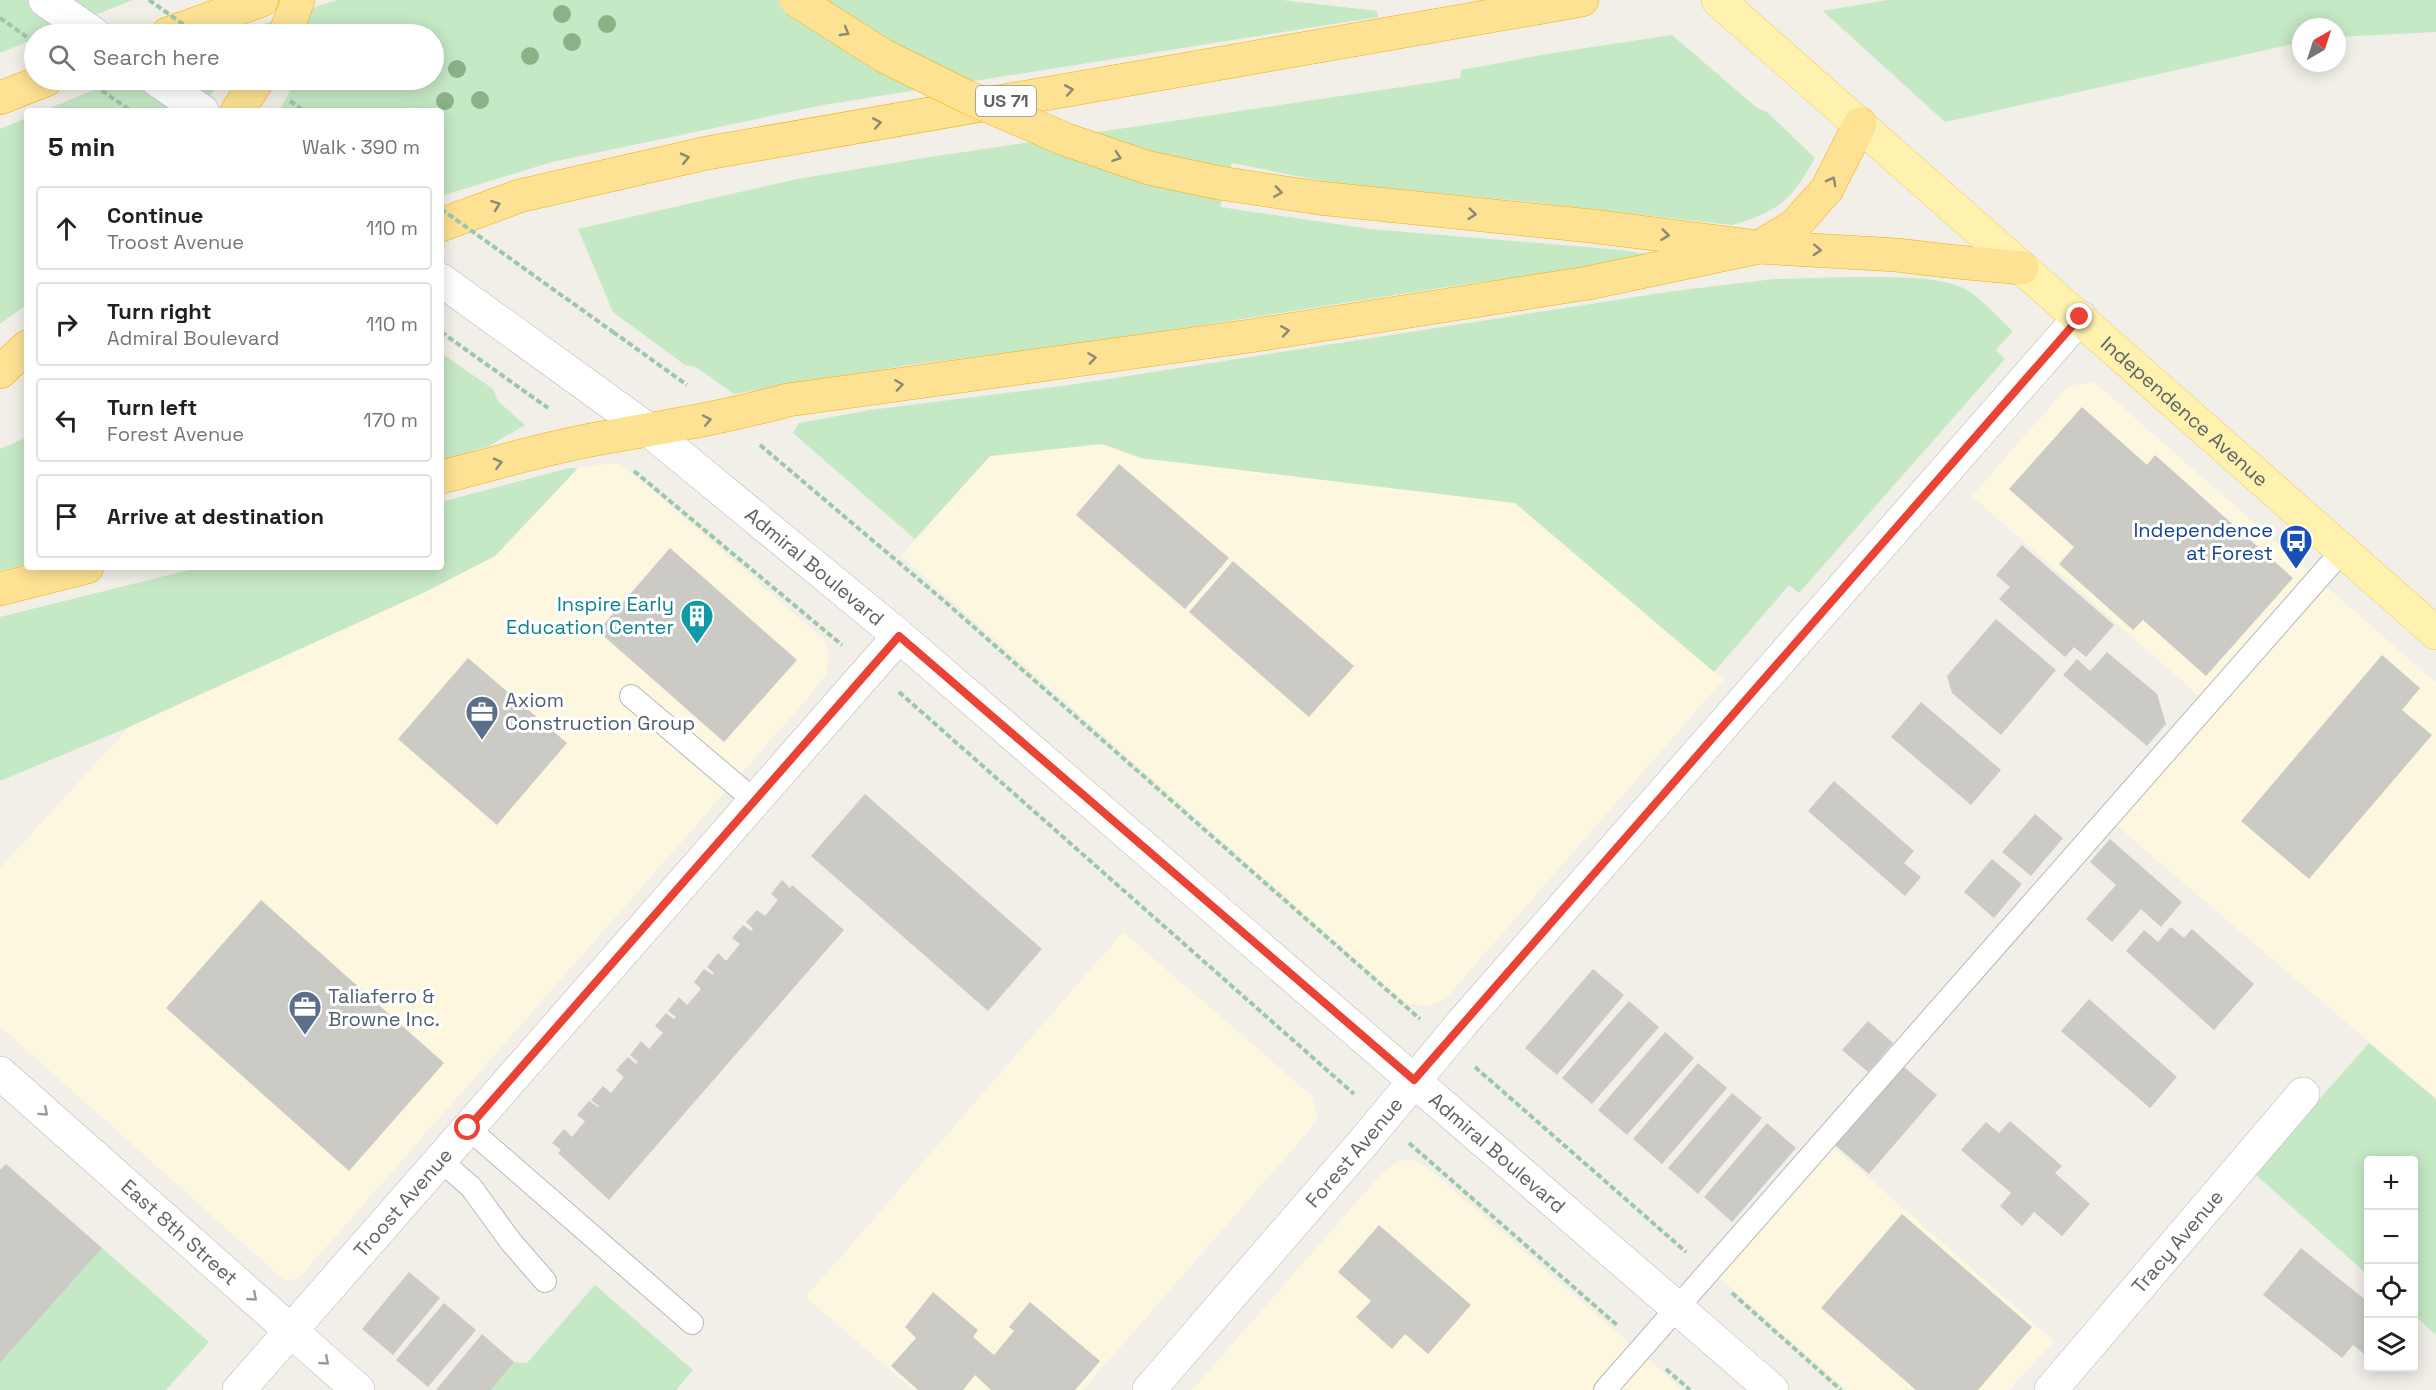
<!DOCTYPE html>
<html lang="en">
<head>
<meta charset="utf-8">
<style>
	:root { --surface:#fff; --page:#f6f6f6; --text:#202124; --muted:#757577; --line:#e0e0e0 }
	body { margin:0; font-family:"Space Grotesk",sans-serif; background:var(--page); color:var(--text) }
	.controls { position:absolute; right:18px; bottom:18px; display:grid; overflow:hidden; border-radius:6px; box-shadow:0 3px 15px #0003 }
	.controls button { width:54px; height:54px; display:grid; place-items:center; padding:0; border:0; border-bottom:2px solid var(--line); background:var(--surface); color:var(--text); font:30px sans-serif }
	.compass { position:absolute; left:2292px; top:18px; width:54px; height:54px; border-radius:50%; background:var(--surface); box-shadow:0 3px 15px #0003; rotate:39deg }
	.stop { position:absolute; width:18px; height:18px; margin:-14px; border:4px solid #ea4335; border-radius:50%; background:#fff }
	.stop.end { background:#ea4335; border-color:#fff; box-shadow:0 2px 6px #0008 }
	.list { margin:0; padding:0; list-style:none }
	h2 { display:flex; justify-content:space-between; align-items:center; height:78px; margin:0; padding:0 24px; font-size:26px }
	h2 small { font-size:20px; font-weight:400; color:var(--muted) }
	.list li { display:grid; grid-template-columns:39px 1fr auto; gap:18px; align-items:center; box-sizing:border-box; height:84px; margin:0 12px 12px; padding:0 12px; border:2px solid var(--line); border-radius:6px }
	.list b { display:block; font-size:22px; white-space:nowrap }
	.list p { margin:0; font-size:20px; white-space:nowrap; color:var(--muted) }
	.list em { font-size:20px; font-style:normal; color:var(--muted) }
	.icon { flex:none; width:33px; height:33px; fill:none; stroke:currentColor; stroke-width:2; stroke-linecap:round; stroke-linejoin:round }
	.map { position:relative; flex:none; width:2436px; height:1390px; overflow:hidden }
	.search { position:absolute; background:var(--surface); box-shadow:0 3px 15px #0003; left:24px; top:24px; width:420px; height:66px; display:flex; align-items:center; gap:15px; box-sizing:border-box; padding:0 21px; border-radius:33px; color:var(--muted); font-size:22px }
	.panel { position:absolute; background:var(--surface); box-shadow:0 3px 15px #0003; left:24px; top:108px; width:420px; height:462px; border-radius:6px }
	.map>svg:first-child { display:block }
	.commercial { fill:#fef7e0 }
	.green { fill:#c5e8c5 }
	.building { fill:#cccac5 }
	.lines { fill:none; stroke-linecap:round; stroke-linejoin:round }
	.service-casing { stroke:#b5b8bc; stroke-width:24 }
	.minor-casing { stroke:#b5b8bc; stroke-width:34 }
	.tertiary-casing { stroke:#b5b8bc; stroke-width:34 }
	.primary-casing { stroke:#f2c960; stroke-width:34 }
	.motorway-casing { stroke:#f9ab00; stroke-width:34 }
	.path { stroke:#9cc7a9; stroke-width:4; stroke-dasharray:6 3; stroke-linecap:butt }
	.service { stroke:#fff; stroke-width:22 }
	.minor { stroke:#fff; stroke-width:33 }
	.tertiary { stroke:#fff; stroke-width:33 }
	.primary { stroke:#fff2af; stroke-width:33 }
	.motorway { stroke:#fde293; stroke-width:33 }
	.motorway-bridge-casing { stroke:#f9ab00; stroke-width:34; stroke-linecap:butt }
	.path-bridge { stroke:#9cc7a9; stroke-width:4; stroke-dasharray:6 3; stroke-linecap:butt }
	.motorway-bridge { stroke:#fde293; stroke-width:33 }
	.tree { fill:#89b387 }
	.oneway { stroke:#8e8975 }
	.oneway2 { stroke:#979a9d }
	.route { stroke:#ea4335; stroke-width:8 }
	.labels { text-anchor:middle; stroke-width:6; stroke-linejoin:round; paint-order:stroke }
	.shield { fill:#fff; stroke:#8f9295; stroke-width:1.5 }
	.shield-label { font-size:18px; font-weight:bold; fill:#5f6368 }
	.street-label { font-size:20px; fill:#5f6368; stroke:#fff }
	.transit-label { font-size:20px; fill:#164399; stroke:#fff; text-anchor:end }
	.culture-label { font-size:20px; fill:#0d838f; stroke:#fff; text-anchor:end }
	.service-label { font-size:20px; fill:#4e5e75; stroke:#fff; text-anchor:start }
</style>
</head>
<body>
<div class="map">
<svg width="2436" height="1390" viewBox="0 0 2436 1390">
	<rect width="100%" height="100%" fill="#f1efe8"/>
	<g class="commercial">
		<polygon points="2094,382 2436,683 2436,1099 2114,823 2216,711 1972,496 2068,386"/>
		<polygon points="1102,444 1141,458 1515,503 1724,679 1446,998 1428,1006 1410,1004 1403,1001 901,556 990,456"/>
		<polygon points="615,463 641,480 823,639 829,655 826,674 812,693 298,1279 284,1280 0,1026 0,868 129,727 425,592 495,556 578,468"/>
		<polygon points="1123,932 1312,1096 1318,1120 1083,1390 913,1390 806,1297"/>
		<polygon points="1820,1135 2054,1341 2009,1390 1847,1390 1705,1265"/>
		<polygon points="1411,1160 1426,1166 1683,1390 1192,1390 1383,1172 1398,1161"/>
	</g>
	<g class="green">
		<polygon points="0,0 133,0 46,34 34,34 34,39 0,53"/>
		<polygon points="337,0 1282,0 1377,11 1378,17 823,105 552,162 441,196 441,111 279,111 296,80 434,80 434,34 233,34"/>
		<polygon points="1887,0 2436,0 2436,32 2337,37 2337,27 2301,27 2301,42 1945,122 1823,11"/>
		<path d="M1672,35L1757,108L1767,112L1815,158C1791,200 1780,211 1732,225L1530,202L1331,183L1232,163L1220,207L1370,229L1622,250L1647,254L1646,261L1466,284L1087,343L909,365L734,394L696,367L685,365L613,312L578,229L797,179L923,158L1435,82L1460,78L1461,70L1553,53Z"/>
		<polygon points="119,80 221,80 200,111 42,111"/>
		<polygon points="27,118 27,304 0,324 0,129"/>
		<path d="M1851,277C1880,277 1943,275 1967,290C1984,301 1998,318 2013,331L1996,350L2005,359L1799,593L1789,585L1714,672L1515,503L1141,458L1102,444L990,456L915,539L793,433L799,423L870,410L1070,385L1674,291L1774,279Z"/>
		<polygon points="441,353 493,389 498,401 525,425 489,446 441,461"/>
		<polygon points="27,437 27,564 0,571 0,449"/>
		<polygon points="569,468 578,468 495,556 425,592 129,727 0,781 0,617 201,567 441,567 441,502"/>
		<polygon points="2369,1043 2436,1099 2436,1335 2414,1315 2414,1160 2368,1160 2368,1275 2254,1173"/>
		<polygon points="102,1248 209,1342 166,1390 0,1390 0,1363"/>
		<polygon points="595,1285 693,1370 676,1390 491,1390 514,1362 527,1363"/>
	</g>
	<g class="building">
		<polygon points="2082,407 2147,465 2155,455 2293,578 2206,676 2143,620 2133,630 2059,564 2074,547 2009,489"/>
		<polygon points="1119,464 1229,558 1185,609 1076,515"/>
		<polygon points="2022,545 2114,625 2086,657 2074,647 2065,657 1999,599 2010,587 1996,575"/>
		<polygon points="670,548 797,660 724,742 598,631"/>
		<polygon points="1233,561 1354,666 1309,717 1189,612"/>
		<polygon points="1996,619 2056,670 2001,735 1952,693 1947,676"/>
		<polygon points="2107,652 2157,694 2166,724 2147,746 2063,675 2077,659 2090,671"/>
		<polygon points="2382,655 2420,688 2402,710 2432,735 2309,879 2241,821"/>
		<polygon points="468,658 567,743 497,825 398,739"/>
		<polygon points="1921,702 2001,770 1971,805 1891,737"/>
		<polygon points="1834,781 1914,851 1904,863 1921,877 1905,896 1808,811"/>
		<polygon points="865,794 1042,949 988,1011 811,856"/>
		<polygon points="2035,814 2063,838 2031,876 2002,852"/>
		<polygon points="2110,839 2182,902 2161,927 2141,909 2112,942 2086,919 2116,885 2090,862"/>
		<polygon points="1992,859 2022,884 1994,918 1964,892"/>
		<polygon points="782,880 790,888 792,885 844,930 609,1200 558,1153 561,1150 552,1143 564,1129 572,1137 585,1121 577,1115 589,1101 598,1107 599,1106 591,1100 603,1086 611,1093 624,1077 616,1070 628,1057 636,1064 638,1062 630,1055 641,1041 649,1049 663,1033 655,1026 666,1013 674,1019 676,1017 668,1011 679,997 687,1005 701,989 694,982 704,969 713,975 714,973 707,967 718,953 726,961 740,944 732,938 743,925 751,931 753,929 746,922 757,910 765,916 778,900 771,894"/>
		<polygon points="261,900 444,1063 349,1171 166,1008"/>
		<polygon points="2171,927 2184,938 2192,929 2254,984 2214,1030 2126,951 2144,930 2158,942"/>
		<polygon points="1593,969 1624,995 1557,1075 1525,1048"/>
		<polygon points="2089,999 2177,1077 2150,1108 2061,1031"/>
		<polygon points="1629,1001 1659,1027 1592,1104 1562,1078"/>
		<polygon points="1868,1021 1893,1043 1868,1072 1842,1050"/>
		<polygon points="1665,1032 1694,1058 1627,1135 1598,1110"/>
		<polygon points="1698,1063 1727,1088 1662,1164 1633,1139"/>
		<polygon points="1903,1066 1937,1095 1869,1174 1835,1145"/>
		<polygon points="1732,1093 1762,1118 1698,1194 1668,1168"/>
		<polygon points="2010,1121 2062,1166 2055,1173 2090,1204 2062,1236 2034,1212 2022,1226 2000,1206 2011,1193 1961,1150 1986,1122 1999,1133"/>
		<polygon points="1767,1123 1796,1148 1732,1222 1704,1197"/>
		<polygon points="6,1164 102,1248 0,1363 0,1170"/>
		<polygon points="1902,1214 2032,1327 1978,1390 1916,1390 1821,1308"/>
		<polygon points="1379,1225 1471,1305 1428,1354 1405,1334 1392,1349 1356,1317 1371,1301 1338,1272"/>
		<polygon points="2301,1248 2368,1302 2368,1357 2353,1345 2342,1358 2263,1295"/>
		<polygon points="409,1272 440,1298 393,1355 362,1329"/>
		<polygon points="933,1292 978,1330 973,1337 994,1355 1014,1331 1009,1327 1030,1302 1100,1361 1075,1390 991,1390 975,1375 963,1390 918,1390 891,1366 916,1338 905,1327"/>
		<polygon points="444,1303 476,1330 428,1387 396,1360"/>
		<polygon points="482,1334 514,1362 491,1390 436,1390"/>
	</g>
	<g class="lines">
		<g class="service-casing">
			<g id="service">
				<polyline points="631,696 755,801"/>
				<polyline points="468,1128 692,1323"/>
				<polyline points="440,1160 471,1187 511,1242 545,1281"/>
				<polyline points="1605,1390 2343,550"/>
			</g>
		</g>
		<g class="minor-casing">
			<g id="minor">
				<polyline points="291,1331 358,1390"/>
				<path id="s1" d="M1149,1390L1367,1138L1463,1022L2080,317"/>
				<path id="s2" d="M2051,1390L2303,1094"/>
			</g>
		</g>
		<g class="tertiary-casing">
			<g id="tertiary">
				<polyline points="45,0 94,34"/>
				<polyline points="157,80 202,111"/>
				<path id="s3" d="M441,280L650,431L899,636L1772,1390"/>
				<path id="s4" d="M0,1073L291,1331"/>
				<path id="s5" d="M239,1390L899,636"/>
			</g>
		</g>
		<g class="primary-casing">
			<g id="primary">
				<path id="s6" d="M1718,0L2436,633"/>
			</g>
		</g>
		<g class="motorway-casing">
			<g id="motorway">
				<polyline points="167,34 262,0"/>
				<polyline points="285,34 298,0"/>
				<polyline points="0,98 46,80"/>
				<polyline points="237,111 258,80"/>
				<polyline points="1220,183 1319,198 1591,226 1759,247 1897,255 1947,261 2022,268"/>
				<polyline points="441,225 519,196 707,153 1582,0"/>
				<polyline points="0,372 27,347"/>
				<path d="M441,477C491,465 541,449 591,440C657,428 723,418 788,400L1250,336L1588,283L1759,247L1795,225L1827,189L1860,124"/>
				<polyline points="0,589 87,567"/>
			</g>
		</g>
		<g class="path">
			<polyline points="0,18 34,42"/>
			<polyline points="87,80 131,111"/>
			<polyline points="290,101 304,111"/>
			<polyline points="441,332 548,408"/>
			<polyline points="613,332 687,385"/>
			<polyline points="760,445 943,600 1420,1019"/>
			<polyline points="634,471 842,645"/>
			<polyline points="899,692 1354,1094"/>
			<polyline points="1475,1067 1686,1252"/>
			<polyline points="1409,1143 1618,1326"/>
			<polyline points="1732,1293 1841,1390"/>
			<polyline points="1666,1369 1690,1390"/>
		</g>
		<use href="#service" class="service"/>
		<use href="#minor" class="minor"/>
		<use href="#tertiary" class="tertiary"/>
		<use href="#primary" class="primary"/>
		<use href="#motorway" class="motorway"/>
		<g class="motorway-bridge-casing">
			<polyline id="motorway-bridge" points="796,0 884,56 967,97 1067,140 1149,168 1220,183"/>
		</g>
		<g class="path-bridge">
			<polyline points="149,0 197,34"/>
			<polyline points="441,209 613,332"/>
		</g>
		<use href="#motorway-bridge" class="motorway-bridge"/>
	</g>
	<g class="tree">
		<circle cx="562" cy="14" r="9"/>
		<circle cx="607" cy="24" r="9"/>
		<circle cx="572" cy="42" r="9"/>
		<circle cx="530" cy="56" r="9"/>
		<circle cx="457" cy="69" r="9"/>
		<circle cx="480" cy="100" r="9"/>
		<circle cx="445" cy="101" r="9"/>
	</g>
	<defs><path id="oneway-chevron" d="M-2-3.5L2.5 0L-2 3.5" fill="none" stroke-width="1.6" stroke-linecap="round" stroke-linejoin="round" transform="scale(1.5)"/></defs>
	<g class="oneway">
		<use href="#oneway-chevron" transform="translate(845 32) rotate(31)"/>
		<use href="#oneway-chevron" transform="translate(1069 90) rotate(-10)"/>
		<use href="#oneway-chevron" transform="translate(877 123) rotate(-10)"/>
		<use href="#oneway-chevron" transform="translate(1117 157) rotate(19)"/>
		<use href="#oneway-chevron" transform="translate(685 158) rotate(-13)"/>
		<use href="#oneway-chevron" transform="translate(1832 181) rotate(-62)"/>
		<use href="#oneway-chevron" transform="translate(1278 192) rotate(9)"/>
		<use href="#oneway-chevron" transform="translate(496 205) rotate(-21)"/>
		<use href="#oneway-chevron" transform="translate(1472 214) rotate(6)"/>
		<use href="#oneway-chevron" transform="translate(1665 235) rotate(7)"/>
		<use href="#oneway-chevron" transform="translate(1817 250) rotate(3)"/>
		<use href="#oneway-chevron" transform="translate(1285 331) rotate(-9)"/>
		<use href="#oneway-chevron" transform="translate(1092 358) rotate(-8)"/>
		<use href="#oneway-chevron" transform="translate(899 385) rotate(-8)"/>
		<use href="#oneway-chevron" transform="translate(707 420) rotate(-12)"/>
		<use href="#oneway-chevron" transform="translate(498 463) rotate(-14)"/>
	</g>
	<g class="oneway2">
		<use href="#oneway-chevron" transform="translate(44 1112) rotate(42)"/>
		<use href="#oneway-chevron" transform="translate(253 1297) rotate(41)"/>
		<use href="#oneway-chevron" transform="translate(325 1361) rotate(41)"/>
	</g>
	<g class="lines">
		<polyline class="route" points="468,1128 899,636 1414,1080 2080,317"/>
	</g>
	<defs>
		<g id="bus-pin" transform="scale(1.725)"><path d="M0 17L-7.5 6A9.5 9.5 0 1 1 7.5 6Z" fill="#1a4fb4" stroke="#fff"/><path d="M-5-6H5V4H4V6H2V4H-2V6H-4V4H-5ZM-3.5-4V0h7V-4ZM-3.5 1.2v1.5H-2V1.2ZM2 1.2v1.5H3.5V1.2Z" fill="#fff"/></g>
		<g id="building-pin" transform="scale(1.725)"><path d="M0 17L-7.5 6A9.5 9.5 0 1 1 7.5 6Z" fill="#0f9aa8" stroke="#fff"/><path d="M-4-6H4V6H1V3H-1V6H-4ZM-2.5-4.3h1.7v1.8h-1.7ZM.8-4.3h1.7v1.8H.8ZM-2.5-1h1.7V.8h-1.7ZM.8-1h1.7V.8H.8Z" fill="#fff"/></g>
		<g id="office-pin" transform="scale(1.725)"><path d="M0 17L-7.5 6A9.5 9.5 0 1 1 7.5 6Z" fill="#5c6f8a" stroke="#fff"/><path d="M-6-3h4V-5.5h4V-3h4V5H-6ZM-1-4.5V-3h2v-1.5ZM-6 0V1H6V0Z" fill="#fff"/></g>
	</defs>
	<g fill-rule="evenodd">
		<use href="#bus-pin" x="2296" y="541"/>
		<use href="#building-pin" x="697" y="616"/>
		<use href="#office-pin" x="482" y="712"/>
		<use href="#office-pin" x="305" y="1007"/>
	</g>
	<g class="labels">
		<rect class="shield" x="976" y="86" width="60" height="30" rx="4.5"/>
		<g class="shield-label">
			<text x="1006" y="107">US 71</text>
		</g>
		<g class="street-label">
			<text dy="7" stroke="none"><textPath href="#s6" startOffset="622">Independence Avenue</textPath></text>
			<text dy="7" stroke="none"><textPath href="#s3" startOffset="471">Admiral Boulevard</textPath></text>
			<text dy="7" stroke="none"><textPath href="#s1" startOffset="314">Forest Avenue</textPath></text>
			<text dy="7" stroke="none"><textPath href="#s3" startOffset="1371">Admiral Boulevard</textPath></text>
			<text dy="7" stroke="none"><textPath href="#s5" startOffset="249">Troost Avenue</textPath></text>
			<text dy="7" stroke="none"><textPath href="#s4" startOffset="240">East 8th Street</textPath></text>
			<text dy="7" stroke="none"><textPath href="#s2" startOffset="195">Tracy Avenue</textPath></text>
		</g>
		<g class="transit-label">
			<text x="2273" y="537">Independence<tspan x="2273" dy="23">at Forest</tspan></text>
		</g>
		<g class="culture-label">
			<text x="674" y="611">Inspire Early<tspan x="674" dy="23">Education Center</tspan></text>
		</g>
		<g class="service-label">
			<text x="505" y="707">Axiom<tspan x="505" dy="23">Construction Group</tspan></text>
			<text x="328" y="1003">Taliaferro &amp;<tspan x="328" dy="23">Browne Inc.</tspan></text>
		</g>
	</g>
</svg>
<div class="controls">
<button>+</button>
<button>−</button>
<button><svg class="icon" aria-label="locate" viewBox="0 0 24 24"><circle cx="12" cy="12" r="6"/><path d="M12 2v4M12 18v4M2 12h4M18 12h4"/></svg></button>
<button><svg class="icon" aria-label="layers" viewBox="0 0 24 24"><path d="M12 4l9 5-9 5-9-5zM3 14l9 5 9-5"/></svg></button>
</div>
<svg class="compass" viewBox="-18 -18 36 36"><path d="M0-13l5 13h-10z" fill="#e53935"/><path d="M0 13l5-13h-10z" fill="#757577"/></svg>
<div class="stop" style="left:468px;top:1128px"></div>
<div class="stop end" style="left:2080px;top:317px"></div>
<div class="search"><svg class="icon" aria-label="search" viewBox="0 0 24 24"><circle cx="10" cy="10" r="6"/><path d="M15 15l6 6"/></svg>Search here</div>
<section class="panel">
<h2>5 min<small>Walk · 390 m</small></h2>
<ul class="list">
<li><svg class="icon" aria-label="ahead" viewBox="0 0 24 24"><path d="M12 20V5M6 11l6-6 6 6"/></svg><div><b>Continue</b><p>Troost Avenue</p></div><em>110 m</em></li>
<li><svg class="icon" aria-label="right" viewBox="0 0 24 24"><path d="M7 20v-9h11M14 6l5 5-5 5"/></svg><div><b>Turn right</b><p>Admiral Boulevard</p></div><em>110 m</em></li>
<li><svg class="icon" aria-label="left" viewBox="0 0 24 24"><path d="M17 20v-9H6M10 6l-5 5 5 5"/></svg><div><b>Turn left</b><p>Forest Avenue</p></div><em>170 m</em></li>
<li><svg class="icon" aria-label="arrive" viewBox="0 0 24 24"><path d="M6 21V4h12l-3 4 3 4H6"/></svg><div><b>Arrive at destination</b></div></li>
</ul>
</section>
</div>
</body>
</html>
